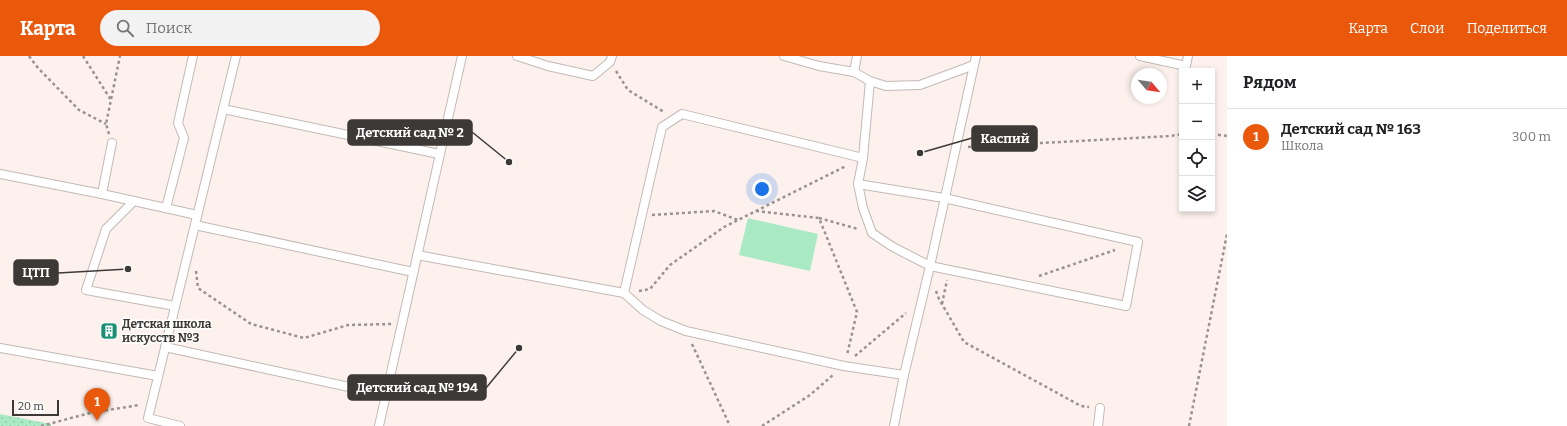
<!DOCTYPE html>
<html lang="ru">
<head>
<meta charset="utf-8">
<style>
	:root { --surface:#fff; --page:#f2f2f2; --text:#202124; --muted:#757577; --line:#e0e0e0; --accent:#ea580c }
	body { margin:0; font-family:Bitter,serif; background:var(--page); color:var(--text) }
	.controls { position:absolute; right:12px; top:12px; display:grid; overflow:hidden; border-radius:0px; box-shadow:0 2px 6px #0003 }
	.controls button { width:36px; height:36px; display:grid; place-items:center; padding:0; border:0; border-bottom:1px solid var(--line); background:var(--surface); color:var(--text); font:20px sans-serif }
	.compass { position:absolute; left:1131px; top:12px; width:36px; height:36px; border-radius:50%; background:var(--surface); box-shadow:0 2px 6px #0003; rotate:119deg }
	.scale { position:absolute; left:12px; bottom:10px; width:47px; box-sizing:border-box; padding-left:4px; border:2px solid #3d3937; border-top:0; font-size:11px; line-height:14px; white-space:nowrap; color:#3d3937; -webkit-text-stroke:3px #fff; paint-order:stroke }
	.you { position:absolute; left:762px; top:133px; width:14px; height:14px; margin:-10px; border:3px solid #fff; border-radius:50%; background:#1a73e8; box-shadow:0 0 0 6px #1a73e833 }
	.badge { display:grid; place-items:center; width:26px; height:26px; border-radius:50%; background:var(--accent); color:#fff; font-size:13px; font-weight:700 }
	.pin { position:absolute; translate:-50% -33px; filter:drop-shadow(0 1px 2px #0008) }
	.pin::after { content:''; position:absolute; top:21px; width:14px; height:12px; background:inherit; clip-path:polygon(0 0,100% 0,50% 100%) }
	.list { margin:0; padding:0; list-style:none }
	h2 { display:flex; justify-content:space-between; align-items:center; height:52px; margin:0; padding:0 16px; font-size:17px }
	h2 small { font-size:13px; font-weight:400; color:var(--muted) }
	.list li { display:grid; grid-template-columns:26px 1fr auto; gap:12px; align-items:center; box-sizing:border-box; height:56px; padding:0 16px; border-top:1px solid var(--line) }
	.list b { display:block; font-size:15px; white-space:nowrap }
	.list p { margin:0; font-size:13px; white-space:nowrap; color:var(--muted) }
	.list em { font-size:13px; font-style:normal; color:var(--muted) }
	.icon { flex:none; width:22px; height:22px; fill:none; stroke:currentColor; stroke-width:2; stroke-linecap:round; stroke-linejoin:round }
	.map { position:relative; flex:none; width:1227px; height:370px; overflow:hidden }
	header { display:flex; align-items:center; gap:24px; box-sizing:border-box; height:56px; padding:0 20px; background:var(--accent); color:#fff }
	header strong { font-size:19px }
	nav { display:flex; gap:22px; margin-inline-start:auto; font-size:14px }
	.search { width:280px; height:36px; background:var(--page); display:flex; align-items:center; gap:10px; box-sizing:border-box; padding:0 14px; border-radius:22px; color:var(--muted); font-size:15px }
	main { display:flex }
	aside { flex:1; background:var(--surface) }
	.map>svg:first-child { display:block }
	.grass { fill:url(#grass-dots) }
	.green { fill:#a9eac5 }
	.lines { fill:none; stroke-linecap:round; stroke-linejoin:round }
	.service-casing { stroke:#c3b9b5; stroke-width:10 }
	.path { stroke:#9a928f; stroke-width:2.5; stroke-dasharray:3 3; stroke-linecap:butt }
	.service { stroke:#fff; stroke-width:8 }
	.labels { text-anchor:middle; stroke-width:3; stroke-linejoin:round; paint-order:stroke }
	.poi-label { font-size:12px; font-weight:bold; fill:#3d3937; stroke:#fff; text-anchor:start }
	.leader { fill:none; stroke:#3d3937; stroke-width:1.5 }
	.callout-dot { fill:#3d3937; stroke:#fff; stroke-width:1.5 }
	.callout { fill:#3d3937; stroke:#3d3937; stroke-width:1.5 }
	.callout-label { font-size:13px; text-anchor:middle; font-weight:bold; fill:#fff }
</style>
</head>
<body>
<header>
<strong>Карта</strong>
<div class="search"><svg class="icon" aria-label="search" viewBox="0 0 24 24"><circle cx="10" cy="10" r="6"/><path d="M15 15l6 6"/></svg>Поиск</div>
<nav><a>Карта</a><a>Слои</a><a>Поделиться</a></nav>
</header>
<main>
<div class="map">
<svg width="1227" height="370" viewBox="0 0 1227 370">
	<defs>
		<pattern id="grass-dots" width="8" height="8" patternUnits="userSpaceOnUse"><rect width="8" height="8" fill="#a9eac5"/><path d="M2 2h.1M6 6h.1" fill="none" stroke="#92c9aa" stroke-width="1.8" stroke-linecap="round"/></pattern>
	</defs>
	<rect width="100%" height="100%" fill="#fcf1ed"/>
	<polygon class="grass" points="0,358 51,368 51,370 0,370"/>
	<polygon class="green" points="748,162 818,178 810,215 739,199"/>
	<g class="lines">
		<g class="service-casing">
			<g id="service">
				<polyline points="517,0 548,10 593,20 610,6 612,0"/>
				<polyline points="784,0 819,10 854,16 857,0"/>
				<polyline points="1140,0 1186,10 1188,0"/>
				<polyline points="854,16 870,25 886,30 920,29 974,9"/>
				<polyline points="223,53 439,98"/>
				<polyline points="112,87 102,138 197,159"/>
				<polyline points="863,102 682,58 662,71 624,237 643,254 661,265 686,275 844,310 904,319"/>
				<polyline points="0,118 102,138"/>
				<polyline points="858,128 944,142 1138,186 1126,250 930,210 893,191 872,177 863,152 858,128 863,102 870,25"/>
				<polyline points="134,145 106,173 86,234 175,250"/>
				<polyline points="166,152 184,82 178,67 193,0"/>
				<polyline points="195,169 413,216"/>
				<polyline points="417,199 624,237"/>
				<polyline points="165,291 386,339"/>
				<polyline points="0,292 158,320"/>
				<polyline points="180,370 148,362 236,0"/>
				<polyline points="379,370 462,0"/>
				<polyline points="894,370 904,319 930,210 976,0"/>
				<polyline points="1098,370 1100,352"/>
			</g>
		</g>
		<g class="path">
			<polyline points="29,0 38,12 79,54 106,68"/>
			<polyline points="83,0 111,44"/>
			<polyline points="616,15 628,34 664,56"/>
			<polyline points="109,78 106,68 120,0"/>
			<polyline points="1212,78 1227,80"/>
			<polyline points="968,91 1171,80 1182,78"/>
			<polyline points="756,155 819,162 857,256 847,299"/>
			<polyline points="652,159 714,155 738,164"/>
			<polyline points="819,162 858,173"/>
			<polyline points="196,215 198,232 251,268 304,282 348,269 391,268"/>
			<polyline points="1039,220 1115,194"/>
			<polyline points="639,235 650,233 670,209 724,171 846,110"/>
			<polyline points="936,235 939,243 964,286 1081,350 1089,351"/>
			<polyline points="942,248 947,224"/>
			<polyline points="692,288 730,370"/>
			<polyline points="855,300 906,257"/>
			<polyline points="41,370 90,357 139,349"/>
			<polyline points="762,370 810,339 833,319"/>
			<polyline points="1189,370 1227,178"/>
		</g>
		<use href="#service" class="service"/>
	</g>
	<defs>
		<g id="building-square" transform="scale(0.9)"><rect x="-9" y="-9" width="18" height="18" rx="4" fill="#199073" stroke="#fff"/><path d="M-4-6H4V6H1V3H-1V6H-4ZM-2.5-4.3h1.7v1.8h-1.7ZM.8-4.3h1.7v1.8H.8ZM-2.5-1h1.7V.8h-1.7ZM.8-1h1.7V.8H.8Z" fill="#fff"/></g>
	</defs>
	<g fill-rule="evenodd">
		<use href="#building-square" x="109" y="275"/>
	</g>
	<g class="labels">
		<g class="poi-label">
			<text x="122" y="272">Детская школа<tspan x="122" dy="14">искусств №3</tspan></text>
		</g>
	</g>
	<path class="leader" d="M509 106L472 76M920 97L972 82M128 213L58 217M519 292L486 332"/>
	<g class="callout-dot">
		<circle cx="509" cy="106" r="4"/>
		<circle cx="920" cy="97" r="4"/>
		<circle cx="128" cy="213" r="4"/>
		<circle cx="519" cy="292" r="4"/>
	</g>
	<g class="callout">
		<rect x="348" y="64" width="124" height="25" rx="4"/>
		<rect x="972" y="70" width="65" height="25" rx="4"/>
		<rect x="14" y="204" width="44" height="25" rx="4"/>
		<rect x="348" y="319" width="138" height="25" rx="4"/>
	</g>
	<g class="callout-label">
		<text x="410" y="81">Детский сад № 2</text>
		<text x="1005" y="87">Каспий</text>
		<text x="36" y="221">ЦТП</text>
		<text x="417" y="336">Детский сад № 194</text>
	</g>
</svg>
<div class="controls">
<button>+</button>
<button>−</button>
<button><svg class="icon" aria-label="locate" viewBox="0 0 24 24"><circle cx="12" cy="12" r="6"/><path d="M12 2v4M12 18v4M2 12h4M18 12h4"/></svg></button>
<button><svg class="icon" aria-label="layers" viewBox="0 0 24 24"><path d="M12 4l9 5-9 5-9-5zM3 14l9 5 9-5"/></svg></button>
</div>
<svg class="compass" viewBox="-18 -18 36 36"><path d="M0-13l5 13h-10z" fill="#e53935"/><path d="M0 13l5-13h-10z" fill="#757577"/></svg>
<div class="scale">20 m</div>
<div class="you"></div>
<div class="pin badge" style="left:97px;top:365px">1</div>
</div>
<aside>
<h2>Рядом<small></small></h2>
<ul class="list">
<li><span class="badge">1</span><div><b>Детский сад № 163</b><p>Школа</p></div><em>300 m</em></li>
</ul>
</aside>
</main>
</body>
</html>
